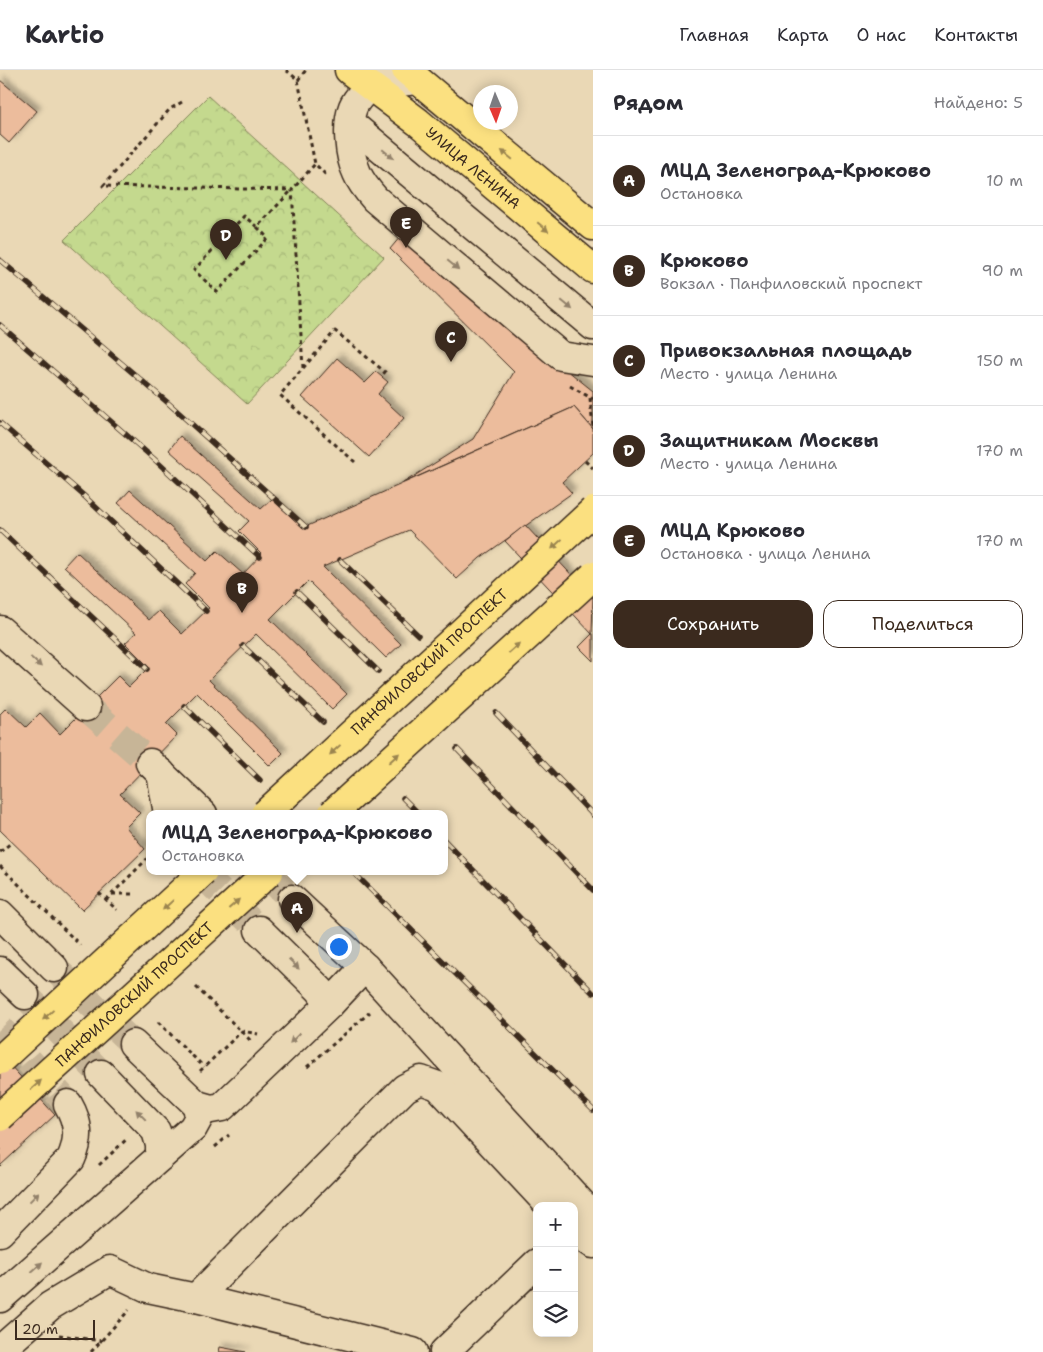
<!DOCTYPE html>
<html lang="ru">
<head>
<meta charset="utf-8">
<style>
	:root { --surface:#fff; --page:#f7f7f7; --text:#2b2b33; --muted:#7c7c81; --line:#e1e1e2; --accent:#3b2a1e }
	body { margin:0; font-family:"Shantell Sans",sans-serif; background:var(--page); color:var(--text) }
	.controls { position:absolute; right:15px; bottom:15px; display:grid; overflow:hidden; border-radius:10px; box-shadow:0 2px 12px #0003 }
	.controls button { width:45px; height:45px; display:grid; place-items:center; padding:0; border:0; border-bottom:1px solid var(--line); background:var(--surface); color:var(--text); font:25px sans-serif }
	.compass { position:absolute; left:473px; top:15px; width:45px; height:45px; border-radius:50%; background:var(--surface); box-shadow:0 2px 12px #0003; rotate:178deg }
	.scale { position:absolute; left:15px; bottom:12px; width:80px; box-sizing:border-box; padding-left:5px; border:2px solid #3b2a1e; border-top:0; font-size:14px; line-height:18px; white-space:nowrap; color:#3b2a1e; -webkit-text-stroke:4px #ead8b5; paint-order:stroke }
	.you { position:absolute; left:338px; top:876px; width:18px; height:18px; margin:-12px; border:4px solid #fff; border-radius:50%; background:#1a73e8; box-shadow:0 0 0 8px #1a73e833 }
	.badge { display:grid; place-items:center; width:32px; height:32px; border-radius:50%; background:var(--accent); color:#fff; font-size:16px; font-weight:700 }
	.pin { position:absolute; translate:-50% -41px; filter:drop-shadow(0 1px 2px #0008) }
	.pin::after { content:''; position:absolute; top:26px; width:18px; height:15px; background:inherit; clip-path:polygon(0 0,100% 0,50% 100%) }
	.popup { position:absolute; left:146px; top:740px; width:302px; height:65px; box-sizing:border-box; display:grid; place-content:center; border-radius:10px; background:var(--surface); filter:drop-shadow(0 1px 4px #0005); font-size:16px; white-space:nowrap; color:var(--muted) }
	.popup b { font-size:19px; color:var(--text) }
	.popup::after { content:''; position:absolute; left:50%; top:100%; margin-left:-10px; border:10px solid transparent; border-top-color:var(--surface) }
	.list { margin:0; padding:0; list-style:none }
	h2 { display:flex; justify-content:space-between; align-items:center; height:65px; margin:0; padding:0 20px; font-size:21px }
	h2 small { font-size:16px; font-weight:400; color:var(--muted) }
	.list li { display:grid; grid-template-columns:32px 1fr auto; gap:15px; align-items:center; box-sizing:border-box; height:90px; padding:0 20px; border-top:1px solid var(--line) }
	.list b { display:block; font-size:19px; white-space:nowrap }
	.list p { margin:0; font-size:16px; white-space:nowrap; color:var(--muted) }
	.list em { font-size:16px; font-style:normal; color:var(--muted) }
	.actions { display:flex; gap:10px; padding:15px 20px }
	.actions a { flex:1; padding:11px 0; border:1px solid var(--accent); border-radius:15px; text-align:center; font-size:18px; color:var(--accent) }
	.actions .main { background:var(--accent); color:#fff }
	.icon { flex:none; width:28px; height:28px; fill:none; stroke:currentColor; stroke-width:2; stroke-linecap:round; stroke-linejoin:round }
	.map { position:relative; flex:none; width:593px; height:1282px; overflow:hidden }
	header { display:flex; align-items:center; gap:30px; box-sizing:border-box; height:70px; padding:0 25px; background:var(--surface); border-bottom:1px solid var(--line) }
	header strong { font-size:24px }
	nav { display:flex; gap:28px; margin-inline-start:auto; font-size:18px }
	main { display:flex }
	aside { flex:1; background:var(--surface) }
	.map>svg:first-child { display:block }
	.forest { fill:url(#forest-crowns); stroke:#808256 }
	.building { fill:#ecbc9c; stroke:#3b2a1e; filter:url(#shadow) }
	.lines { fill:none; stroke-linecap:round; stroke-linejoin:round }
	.minor-tunnel { stroke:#c7b597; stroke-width:28; stroke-dasharray:28 14; stroke-linecap:butt }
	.minor-casing { stroke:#3b2a1e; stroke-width:31 }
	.major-casing { stroke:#3b2a1e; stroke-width:31 }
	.path { stroke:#3b2a1e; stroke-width:3; stroke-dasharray:4 4; stroke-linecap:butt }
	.minor { stroke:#ead8b5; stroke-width:28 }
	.major { stroke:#fbe080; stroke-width:28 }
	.rail-casing { stroke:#3b2a1e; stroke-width:5.5 }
	.rail { stroke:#ead8b5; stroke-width:4; stroke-dasharray:11; stroke-linecap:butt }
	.major-bridge-casing { stroke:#3b2a1e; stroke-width:31; stroke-linecap:butt }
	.major-bridge { stroke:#fbe080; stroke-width:28 }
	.oneway { fill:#92816a }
	.oneway2 { fill:#9b854f }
	.labels { text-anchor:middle; stroke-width:4; stroke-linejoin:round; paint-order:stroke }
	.street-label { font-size:15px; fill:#3b2a1e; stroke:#ead8b5 }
</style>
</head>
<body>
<header>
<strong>Kartio</strong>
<nav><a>Главная</a><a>Карта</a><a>О нас</a><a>Контакты</a></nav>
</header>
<main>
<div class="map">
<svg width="593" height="1282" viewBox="0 0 593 1282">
	<defs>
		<pattern id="forest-crowns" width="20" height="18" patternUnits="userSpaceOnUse" patternTransform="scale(1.25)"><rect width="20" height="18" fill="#c4d98e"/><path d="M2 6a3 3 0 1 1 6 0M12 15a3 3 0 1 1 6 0" fill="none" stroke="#a9ba7a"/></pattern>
		<filter id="shadow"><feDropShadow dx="4.5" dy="-4.5" stdDeviation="2.5" flood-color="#0004"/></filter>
	</defs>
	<rect width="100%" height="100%" fill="#ead8b5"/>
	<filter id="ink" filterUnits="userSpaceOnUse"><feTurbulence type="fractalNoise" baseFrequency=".02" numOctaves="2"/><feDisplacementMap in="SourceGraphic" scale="10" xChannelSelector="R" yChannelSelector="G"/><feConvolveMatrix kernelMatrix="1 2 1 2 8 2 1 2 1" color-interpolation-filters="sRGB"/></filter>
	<g filter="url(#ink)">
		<polygon class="forest" points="208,26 384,187 247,334 64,170"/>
		<g class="building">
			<polygon points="0,10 37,41 9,73 0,65"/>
			<polygon points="401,166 593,321 593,359 574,337 403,413 473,369 514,302 390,179"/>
			<polygon points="337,288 365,313 376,302 388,312 378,324 404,348 369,387 302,327"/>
			<polygon points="574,337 593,359 593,383 562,412 572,423 480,488 457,509 409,460 323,497 401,574 386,588 308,511 270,549 347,624 332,639 256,564 209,610 283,683 270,696 197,623 166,654 177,665 120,724 140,743 126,757 145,779 82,840 0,760 0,644 6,638 26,657 40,643 60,664 118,606 129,617 149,597 125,573 136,563 64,496 77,482 149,550 159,541 182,564 209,538 185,514 195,503 118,433 130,420 207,491 217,481 243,504 262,484 239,461 249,451 169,380 180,366 261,439 272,429 303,458"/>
			<polygon points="525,455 593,528 592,564 505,471"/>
			<polygon points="592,564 593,564 593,591 579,577"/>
			<polygon points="0,984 55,1045 0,1096"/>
			<polygon points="220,1277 246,1282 219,1282"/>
		</g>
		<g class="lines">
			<g class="minor-tunnel">
				<polyline points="86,637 150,693"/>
				<polyline points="200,802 259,860"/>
				<polyline points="264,802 292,829"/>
				<polyline points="54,898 133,974"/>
				<polyline points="25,925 101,1004"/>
				<polyline points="0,959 68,1034"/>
			</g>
			<g class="minor-casing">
				<g id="minor">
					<path d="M418,10L370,15C365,21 356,29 353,37C346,55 349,86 357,103C361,113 368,121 375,129L561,286L593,291"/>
					<polyline points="350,53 593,256"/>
					<polyline points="0,560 86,637"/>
					<polyline points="150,693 203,744"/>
					<polyline points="161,703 168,744"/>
					<polyline points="292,829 365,897 593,1146"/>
					<polyline points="0,844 54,898"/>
					<polyline points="259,860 320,920 330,934"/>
					<polyline points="0,901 25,925"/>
					<polyline points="133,974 197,1035 211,1039 222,1037 330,934 365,897"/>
					<polyline points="101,1004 156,1061 160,1075 160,1087"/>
					<polyline points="574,1161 593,1174"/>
					<path d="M0,1162L71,1089C80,1069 79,1053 68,1034"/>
					<polyline points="0,1228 193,1058 199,1047 197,1035"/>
					<polyline points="0,1280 50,1236 110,1200 148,1218 196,1228"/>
					<polyline points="413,1282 196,1228 405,1018 421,1010 438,1016 550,1136"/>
					<polyline points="444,1282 537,1193"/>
				</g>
			</g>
			<g class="major-casing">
				<g id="major">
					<path id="s1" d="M349,0L418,52L593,199"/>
					<polyline points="406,0 593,156"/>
				</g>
			</g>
			<g class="path">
				<polyline points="286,0 298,10 315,94 328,107"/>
				<polyline points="298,10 306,0"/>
				<polyline points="182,32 170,39 103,116 292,120"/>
				<polyline points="257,157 244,146 194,200 217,222 268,168 257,157 291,121"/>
				<polyline points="303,298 292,120 315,94"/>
				<polyline points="570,316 593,329"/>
				<polyline points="590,328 593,358"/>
				<polyline points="585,391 593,398"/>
				<polyline points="355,392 280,325 335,261 385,302 381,306"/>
				<polyline points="0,782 12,772"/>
				<polyline points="0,796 80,875"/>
				<polyline points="99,823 117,840"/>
				<polyline points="112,824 135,824"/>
				<polyline points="106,830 150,786"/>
				<polyline points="196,917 251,971"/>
				<polyline points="158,952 204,997"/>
				<polyline points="307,997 370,942"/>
				<polyline points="200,1001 242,961 258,964"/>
				<polyline points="215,1077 229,1065"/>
				<polyline points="99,1095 128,1068"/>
				<polyline points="59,1265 102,1271"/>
				<polyline points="91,1282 129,1240"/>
			</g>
			<use href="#minor" class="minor"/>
			<use href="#major" class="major"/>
			<g class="rail-casing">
				<g id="rail">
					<polyline points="0,190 167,332 306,457"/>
					<polyline points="0,255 153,388 260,487"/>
					<polyline points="0,353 83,425 206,541"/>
					<polyline points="0,460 147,599"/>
					<polyline points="340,490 418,565"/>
					<polyline points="297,522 378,601"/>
					<polyline points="243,576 323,652"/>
					<polyline points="184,636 260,710"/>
					<polyline points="496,643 593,745"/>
					<polyline points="457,679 593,820"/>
					<polyline points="403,728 419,744"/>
					<polyline points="444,770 593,923"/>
					<polyline points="353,802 593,1040"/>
				</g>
			</g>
			<use href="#rail" class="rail"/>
			<g class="major-bridge-casing">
				<g id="major-bridge">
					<path id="s2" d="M265,744L593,441"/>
					<polyline points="332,744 593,506"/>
					<polyline points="0,990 203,802"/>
					<path id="s3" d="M0,1047L269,802"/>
				</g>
			</g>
			<use href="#major-bridge" class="major-bridge"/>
		</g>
		<defs><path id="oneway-solid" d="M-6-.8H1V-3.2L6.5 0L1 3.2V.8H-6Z" transform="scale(1.25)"/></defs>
		<g class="oneway">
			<use href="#oneway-solid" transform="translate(388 84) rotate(40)"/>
			<use href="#oneway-solid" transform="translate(453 195) rotate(40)"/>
			<use href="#oneway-solid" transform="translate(567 235) rotate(40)"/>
			<use href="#oneway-solid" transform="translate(36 592) rotate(42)"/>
			<use href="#oneway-solid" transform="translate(294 894) rotate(45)"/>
			<use href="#oneway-solid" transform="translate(295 968) rotate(136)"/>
			<use href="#oneway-solid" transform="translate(141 1045) rotate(-134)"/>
			<use href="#oneway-solid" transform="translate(34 1127) rotate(-46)"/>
			<use href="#oneway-solid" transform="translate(37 1197) rotate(-42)"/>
		</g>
		<g class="oneway2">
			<use href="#oneway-solid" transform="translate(507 85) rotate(-141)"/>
			<use href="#oneway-solid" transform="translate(543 157) rotate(40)"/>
			<use href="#oneway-solid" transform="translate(557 474) rotate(137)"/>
			<use href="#oneway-solid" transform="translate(514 578) rotate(-42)"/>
			<use href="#oneway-solid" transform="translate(335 680) rotate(137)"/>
			<use href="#oneway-solid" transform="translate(394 688) rotate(-42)"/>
			<use href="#oneway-solid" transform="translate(234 834) rotate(-42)"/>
			<use href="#oneway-solid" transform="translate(168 835) rotate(137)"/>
			<use href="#oneway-solid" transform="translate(48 945) rotate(137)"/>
			<use href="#oneway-solid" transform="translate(36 1015) rotate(-42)"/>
		</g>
	</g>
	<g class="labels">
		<g class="street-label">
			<text dy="5" stroke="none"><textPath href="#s1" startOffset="158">УЛИЦА ЛЕНИНА</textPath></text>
			<text dy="5" stroke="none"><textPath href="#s2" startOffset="224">ПАНФИЛОВСКИЙ ПРОСПЕКТ</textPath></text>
			<text dy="5" stroke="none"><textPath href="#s3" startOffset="182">ПАНФИЛОВСКИЙ ПРОСПЕКТ</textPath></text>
		</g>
	</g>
</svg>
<div class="controls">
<button>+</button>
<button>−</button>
<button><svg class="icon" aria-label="layers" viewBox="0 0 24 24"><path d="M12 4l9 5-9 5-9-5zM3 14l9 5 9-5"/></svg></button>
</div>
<svg class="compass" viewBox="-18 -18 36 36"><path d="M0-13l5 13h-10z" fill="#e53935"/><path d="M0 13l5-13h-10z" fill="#7c7c81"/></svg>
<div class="scale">20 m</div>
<div class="you"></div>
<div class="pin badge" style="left:297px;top:863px">A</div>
<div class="popup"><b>МЦД Зеленоград-Крюково</b>Остановка</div>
<div class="pin badge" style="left:242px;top:543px">B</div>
<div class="pin badge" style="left:451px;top:292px">C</div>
<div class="pin badge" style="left:226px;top:190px">D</div>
<div class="pin badge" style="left:406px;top:178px">E</div>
</div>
<aside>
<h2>Рядом<small>Найдено: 5</small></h2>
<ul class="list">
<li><span class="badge">A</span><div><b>МЦД Зеленоград-Крюково</b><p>Остановка</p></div><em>10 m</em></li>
<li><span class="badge">B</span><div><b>Крюково</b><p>Вокзал · Панфиловский проспект</p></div><em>90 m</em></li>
<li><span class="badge">C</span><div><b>Привокзальная площадь</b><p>Место · улица Ленина</p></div><em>150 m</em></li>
<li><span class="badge">D</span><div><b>Защитникам Москвы</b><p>Место · улица Ленина</p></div><em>170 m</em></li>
<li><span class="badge">E</span><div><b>МЦД Крюково</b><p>Остановка · улица Ленина</p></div><em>170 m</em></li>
</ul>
<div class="actions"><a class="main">Сохранить</a><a>Поделиться</a></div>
</aside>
</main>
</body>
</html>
